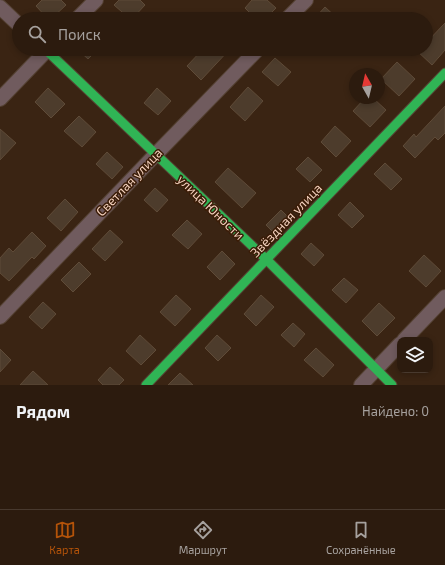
<!DOCTYPE html>
<html lang="ru">
<head>
<meta charset="utf-8">
<style>
	:root { --surface:#2c1b0e; --page:#38281c; --text:#f1f3f6; --muted:#a6a19e; --line:#48392e; --accent:#b45309 }
	body { margin:0; font-family:"Exo 2",sans-serif; background:var(--page); color:var(--text) }
	.controls { position:absolute; right:12px; bottom:12px; display:grid; overflow:hidden; border-radius:8px; box-shadow:0 2px 6px #0003 }
	.controls button { width:36px; height:36px; display:grid; place-items:center; padding:0; border:0; border-bottom:1px solid var(--line); background:var(--surface); color:var(--text); font:20px sans-serif }
	.compass { position:absolute; left:349px; top:68px; width:36px; height:36px; border-radius:50%; background:var(--surface); box-shadow:0 2px 6px #0003; rotate:352deg }
	.list { margin:0; padding:0; list-style:none }
	h2 { display:flex; justify-content:space-between; align-items:center; height:52px; margin:0; padding:0 16px; font-size:17px }
	h2 small { font-size:13px; font-weight:400; color:var(--muted) }
	.icon { flex:none; width:22px; height:22px; fill:none; stroke:currentColor; stroke-width:2; stroke-linecap:round; stroke-linejoin:round }
	.map { position:relative; flex:none; width:445px; height:385px; overflow:hidden }
	.search { position:absolute; background:var(--surface); box-shadow:0 2px 6px #0003; left:12px; right:12px; top:12px; height:44px; display:flex; align-items:center; gap:10px; box-sizing:border-box; padding:0 14px; border-radius:22px; color:var(--muted); font-size:15px }
	.sheet { height:124px; background:var(--surface) }
	nav { display:flex; justify-content:space-around; align-items:center; box-sizing:border-box; height:56px; border-top:1px solid var(--line); background:var(--surface); font-size:11px; color:var(--muted) }
	nav a { display:grid; justify-items:center; gap:2px }
	nav .on { color:var(--accent) }
	.map>svg:first-child { display:block }
	.building { fill:#4d3c2c; stroke:#5f4b38 }
	.lines { fill:none; stroke-linecap:round; stroke-linejoin:round }
	.street-casing { stroke:#544132; stroke-width:16 }
	.fast-casing { stroke:#544132; stroke-width:11 }
	.street { stroke:#705b5e; stroke-width:14 }
	.fast { stroke:#30b455; stroke-width:9 }
	.labels { text-anchor:middle; stroke-width:3; stroke-linejoin:round; paint-order:stroke }
	.street-label { font-size:13px; fill:#f4d1be; stroke:#3a1c07 }
</style>
</head>
<body>
<div class="map">
<svg width="445" height="385" viewBox="0 0 445 385">
	<rect width="100%" height="100%" fill="#3a2413"/>
	<g class="building">
		<polygon points="42,0 61,0 66,5 51,19 48,19 36,6"/>
		<polygon points="119,0 140,0 145,5 132,19 130,19 114,5"/>
		<polygon points="252,0 267,0 276,8 265,19 256,19 245,8"/>
		<polygon points="325,7 338,19 314,19"/>
		<polygon points="445,23 445,50 432,65 415,49 426,49 426,43"/>
		<polygon points="77,49 98,49 88,59"/>
		<polygon points="203,49 230,49 201,80 187,66"/>
		<polygon points="275,58 291,72 278,86 262,72"/>
		<polygon points="397,62 415,79 399,96 381,79"/>
		<polygon points="248,87 263,101 245,121 230,107"/>
		<polygon points="48,88 65,104 51,118 35,102"/>
		<polygon points="157,88 171,101 158,115 144,103"/>
		<polygon points="365,98 373,98 386,110 370,127 353,111"/>
		<polygon points="445,106 445,133 438,140 435,137 415,158 403,146 414,134 416,137"/>
		<polygon points="79,116 96,132 82,147 64,131"/>
		<polygon points="335,126 351,141 336,157 321,142"/>
		<polygon points="0,129 16,143 0,160"/>
		<polygon points="107,152 123,167 112,179 96,164"/>
		<polygon points="308,157 322,170 310,182 296,169"/>
		<polygon points="385,163 402,179 391,190 374,174"/>
		<polygon points="228,168 256,193 242,208 215,182"/>
		<polygon points="155,188 168,200 157,212 144,200"/>
		<polygon points="65,199 78,212 61,231 47,218"/>
		<polygon points="350,202 364,216 352,228 338,215"/>
		<polygon points="281,210 289,218 274,233 266,225"/>
		<polygon points="187,220 202,234 188,249 172,235"/>
		<polygon points="110,230 123,242 105,261 92,249"/>
		<polygon points="32,232 46,246 34,259 32,257 9,281 0,273 0,258 9,248 13,252"/>
		<polygon points="311,243 324,255 314,266 301,254"/>
		<polygon points="222,251 235,264 220,280 207,267"/>
		<polygon points="424,255 441,271 426,287 409,271"/>
		<polygon points="79,262 91,274 73,292 61,280"/>
		<polygon points="344,278 358,290 346,303 332,290"/>
		<polygon points="176,295 191,309 175,326 160,312"/>
		<polygon points="261,295 274,307 256,326 244,314"/>
		<polygon points="43,302 56,314 42,329 29,317"/>
		<polygon points="379,303 395,318 377,336 362,321"/>
		<polygon points="293,323 305,334 294,347 281,335"/>
		<polygon points="140,335 156,350 141,365 126,351"/>
		<polygon points="217,335 231,348 218,361 205,348"/>
		<polygon points="316,348 334,365 323,377 304,360"/>
		<polygon points="0,349 11,360 0,372"/>
		<polygon points="110,367 124,380 119,385 103,385 98,380"/>
		<polygon points="33,371 48,385 20,385"/>
		<polygon points="180,373 193,385 168,385"/>
	</g>
	<g class="lines">
		<g class="street-casing">
			<g id="street">
				<polyline points="0,7 19,25"/>
				<polyline points="77,19 96,0"/>
				<polyline points="287,19 306,0"/>
				<polyline points="0,99 48,49"/>
				<polyline points="0,317 156,154 258,49"/>
				<polyline points="404,340 445,297"/>
				<polyline points="361,385 400,344"/>
			</g>
		</g>
		<g class="fast-casing">
			<g id="fast">
				<polyline points="45,49 267,260 392,385"/>
				<polyline points="146,385 445,73"/>
			</g>
		</g>
		<use href="#street" class="street"/>
		<use href="#fast" class="fast"/>
	</g>
	<g class="labels">
		<g class="street-label">
			<text transform="translate(129 182) rotate(-46)" y="5">Светлая улица</text>
			<text transform="translate(211 207) rotate(44)" y="5">улица Юности</text>
			<text transform="translate(286 220) rotate(-46)" y="5">Звёздная улица</text>
		</g>
	</g>
</svg>
<div class="controls">
<button><svg class="icon" aria-label="layers" viewBox="0 0 24 24"><path d="M12 4l9 5-9 5-9-5zM3 14l9 5 9-5"/></svg></button>
</div>
<svg class="compass" viewBox="-18 -18 36 36"><path d="M0-13l5 13h-10z" fill="#e53935"/><path d="M0 13l5-13h-10z" fill="#a6a19e"/></svg>
<div class="search"><svg class="icon" aria-label="search" viewBox="0 0 24 24"><circle cx="10" cy="10" r="6"/><path d="M15 15l6 6"/></svg>Поиск</div>
</div>
<section class="sheet">
<h2>Рядом<small>Найдено: 0</small></h2>
<ul class="list">
</ul>
</section>
<nav>
<a class="on"><svg class="icon" aria-label="map" viewBox="0 0 24 24"><path d="M3 6l6-2 6 2 6-2v14l-6 2-6-2-6 2zM9 4v14M15 6v14"/></svg>Карта</a>
<a><svg class="icon" aria-label="directions" viewBox="0 0 24 24"><path d="M12 3l9 9-9 9-9-9zM9 14v-3h6M13 9l2 2-2 2"/></svg>Маршрут</a>
<a><svg class="icon" aria-label="saved" viewBox="0 0 24 24"><path d="M7 4h10v16l-5-4-5 4z"/></svg>Сохранённые</a>
</nav>
</body>
</html>
